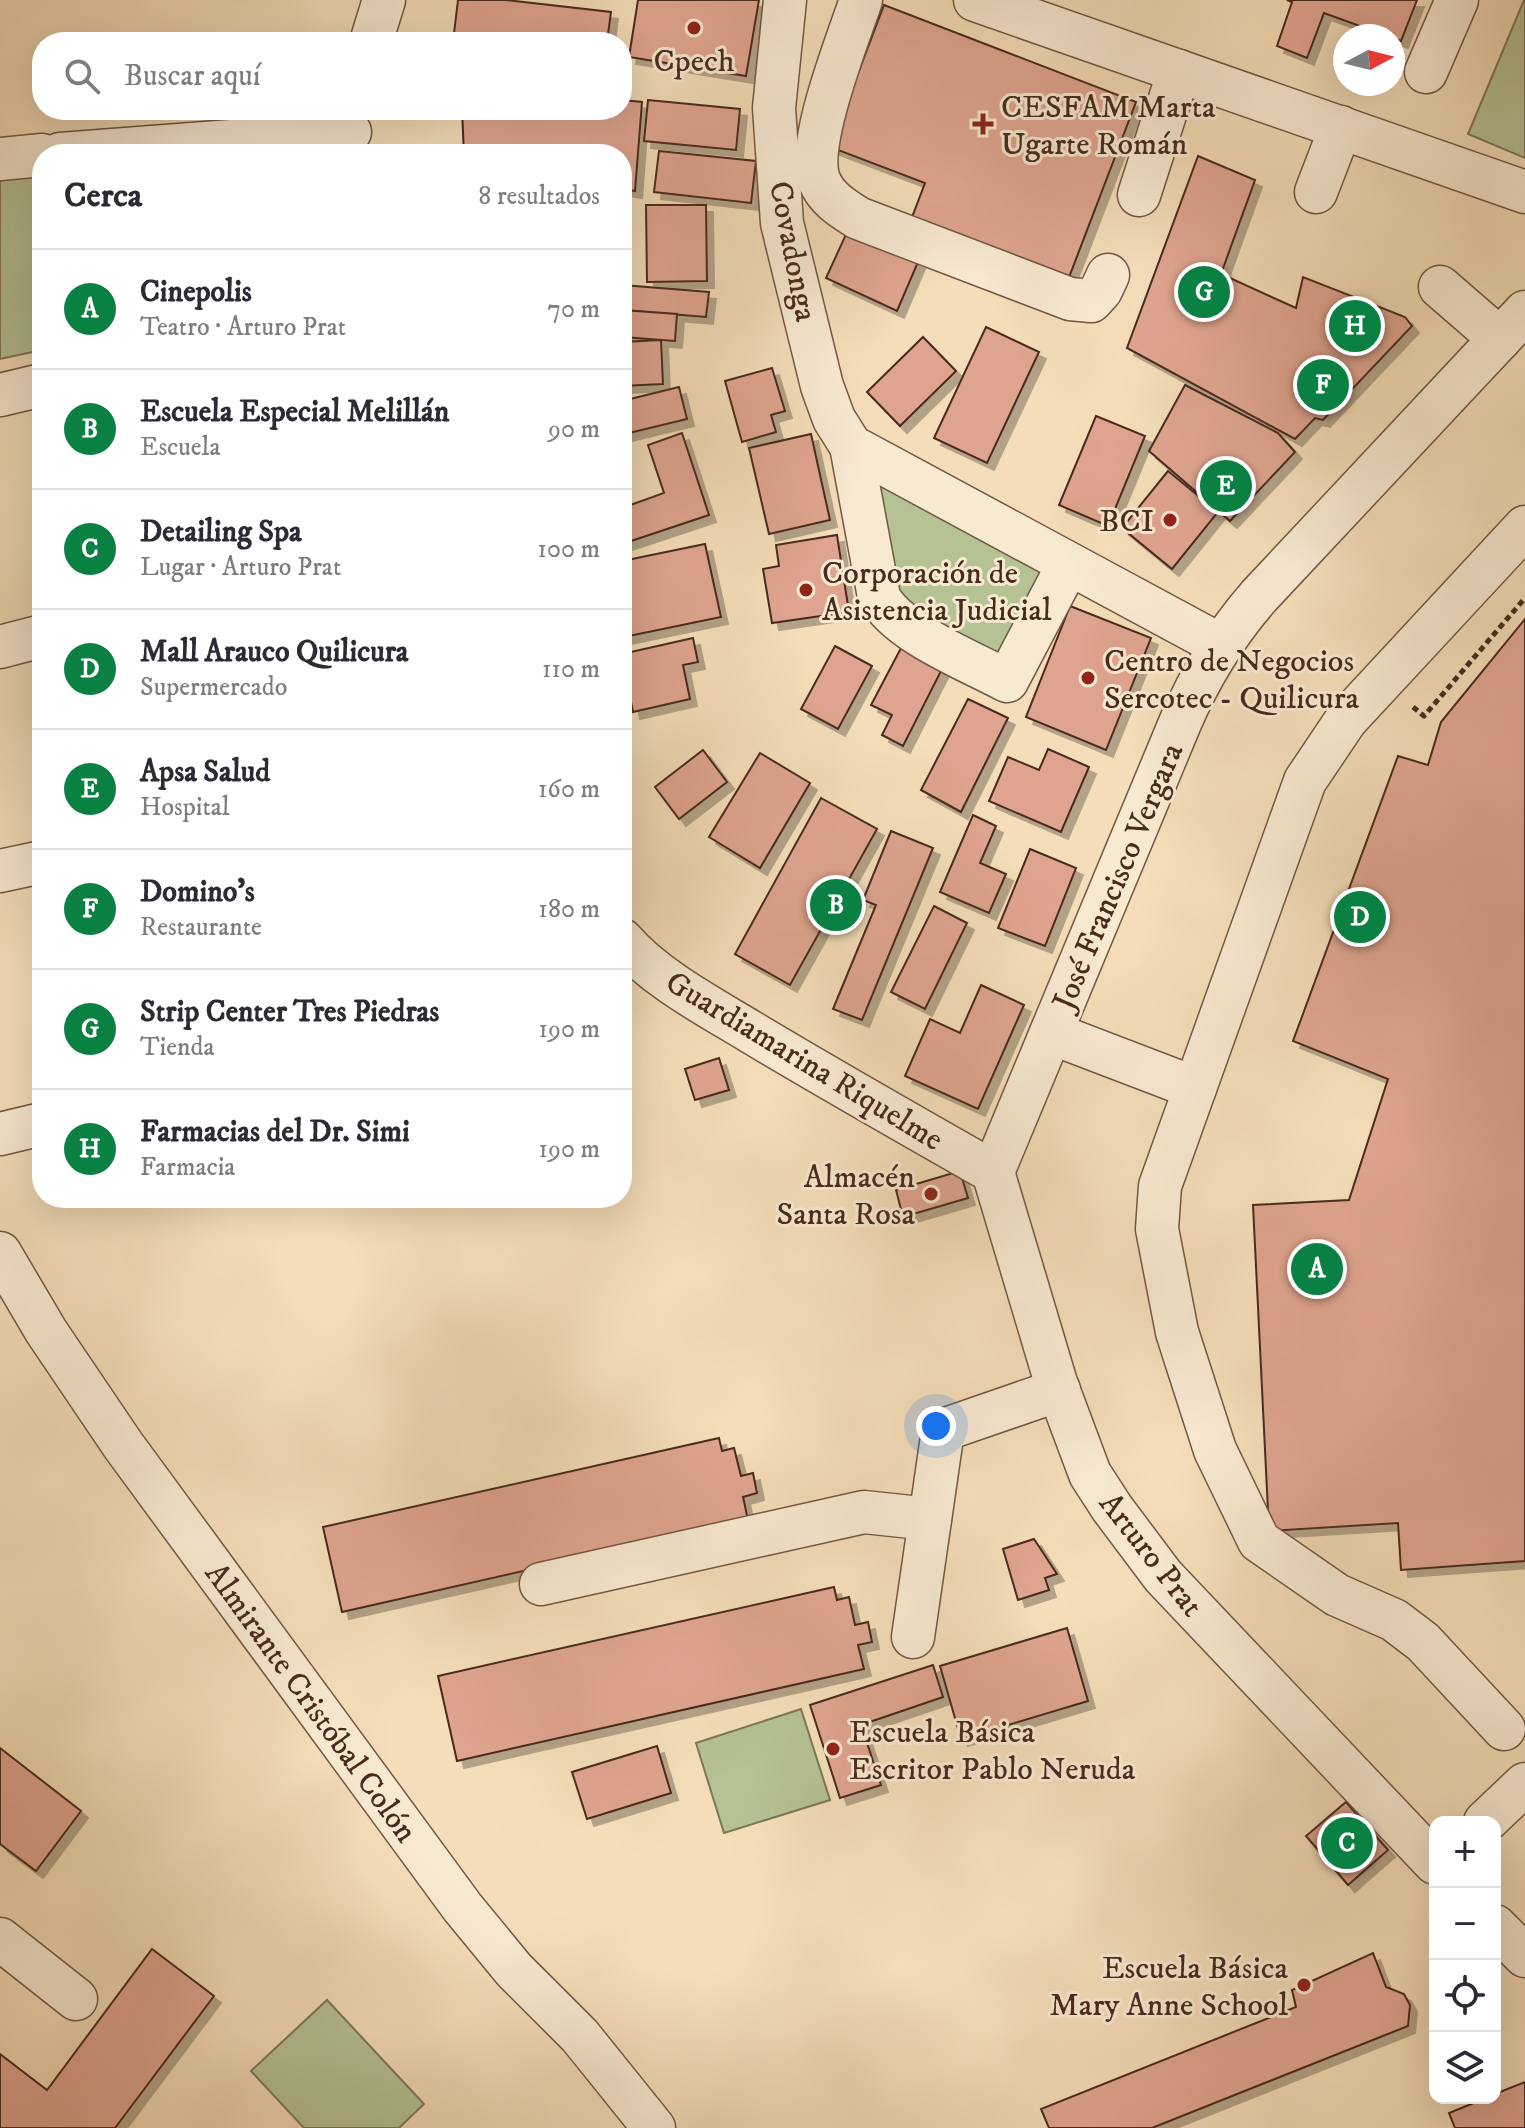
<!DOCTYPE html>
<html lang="es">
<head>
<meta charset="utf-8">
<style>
	:root { --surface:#fff; --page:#f7f7f7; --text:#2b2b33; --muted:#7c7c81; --line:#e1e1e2; --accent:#0b8043 }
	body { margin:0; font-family:"IM FELL DW Pica",serif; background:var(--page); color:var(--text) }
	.controls { position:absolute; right:24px; bottom:24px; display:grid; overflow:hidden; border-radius:16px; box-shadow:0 8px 32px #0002 }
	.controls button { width:72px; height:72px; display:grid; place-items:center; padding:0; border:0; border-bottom:2px solid var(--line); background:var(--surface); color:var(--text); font:40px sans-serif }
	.compass { position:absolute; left:1333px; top:24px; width:72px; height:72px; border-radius:50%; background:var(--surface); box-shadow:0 8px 32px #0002; rotate:83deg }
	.you { position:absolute; left:936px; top:1426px; width:28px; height:28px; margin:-20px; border:6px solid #fff; border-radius:50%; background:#1a73e8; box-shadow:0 0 0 12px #1a73e833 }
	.badge { display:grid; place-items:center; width:52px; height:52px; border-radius:50%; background:var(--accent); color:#fff; font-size:26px; font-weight:700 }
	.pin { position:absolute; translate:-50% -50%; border:4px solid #fff; box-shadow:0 2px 8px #0006 }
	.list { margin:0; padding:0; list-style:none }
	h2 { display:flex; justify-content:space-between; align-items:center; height:104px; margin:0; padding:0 32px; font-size:34px }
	h2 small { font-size:26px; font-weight:400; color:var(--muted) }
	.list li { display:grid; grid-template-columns:52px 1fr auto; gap:24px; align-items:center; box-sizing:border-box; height:120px; padding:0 32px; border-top:2px solid var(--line) }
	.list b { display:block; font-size:30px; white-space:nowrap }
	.list p { margin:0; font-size:26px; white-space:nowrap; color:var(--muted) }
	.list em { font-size:26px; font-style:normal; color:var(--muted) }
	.icon { flex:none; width:44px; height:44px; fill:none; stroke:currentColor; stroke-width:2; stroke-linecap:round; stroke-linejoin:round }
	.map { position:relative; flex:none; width:1525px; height:2128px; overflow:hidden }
	.search { position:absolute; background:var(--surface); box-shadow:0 8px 32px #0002; left:32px; top:32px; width:600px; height:88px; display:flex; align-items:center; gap:20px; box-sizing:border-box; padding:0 28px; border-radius:32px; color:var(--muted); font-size:30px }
	.panel { position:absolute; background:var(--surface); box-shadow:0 8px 32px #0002; left:32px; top:144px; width:600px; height:1064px; border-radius:32px }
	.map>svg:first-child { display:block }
	.green { fill:#b5c294; stroke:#7e7659; stroke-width:2 }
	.building { fill:#dfa48f; stroke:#482a1e; stroke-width:2; filter:url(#shadow) }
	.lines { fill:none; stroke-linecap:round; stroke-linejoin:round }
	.minor-casing { stroke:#735744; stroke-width:45 }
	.path { stroke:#482a1e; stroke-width:5; stroke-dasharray:6 4; stroke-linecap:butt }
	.minor { stroke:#f8e9d1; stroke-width:42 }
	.poi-dot { fill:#8f2418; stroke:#f8e9d1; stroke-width:3 }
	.labels { text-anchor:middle; stroke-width:6; stroke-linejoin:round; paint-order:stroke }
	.poi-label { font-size:32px; fill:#482a1e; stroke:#f8e9d1; text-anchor:start }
	.street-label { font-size:32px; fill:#482a1e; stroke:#f8e9d1 }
</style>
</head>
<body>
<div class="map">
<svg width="1525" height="2128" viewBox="0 0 1525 2128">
	<defs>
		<filter id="shadow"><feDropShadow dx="7" dy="7" stdDeviation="0" flood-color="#0004"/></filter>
	</defs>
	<rect width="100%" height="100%" fill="#f4ddb8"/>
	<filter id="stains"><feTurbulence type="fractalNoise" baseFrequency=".0025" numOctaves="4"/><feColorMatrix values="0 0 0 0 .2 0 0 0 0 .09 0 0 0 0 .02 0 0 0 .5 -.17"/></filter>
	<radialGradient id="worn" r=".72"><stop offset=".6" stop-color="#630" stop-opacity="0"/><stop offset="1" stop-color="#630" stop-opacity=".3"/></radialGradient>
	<g class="green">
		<polygon points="1524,0 1525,0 1525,158 1468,134"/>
		<polygon points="42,172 42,350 0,359 0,176"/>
		<polygon points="874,478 1042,572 998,662 902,604"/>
		<polygon points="801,1709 830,1800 724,1833 696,1743"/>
		<polygon points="327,2000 424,2104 399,2128 304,2128 251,2071"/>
	</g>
	<g class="building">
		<polygon points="458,0 506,0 611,12 607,42 453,42"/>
		<polygon points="638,0 759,0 746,76 629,57"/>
		<polygon points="1287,0 1417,0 1401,41 1324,13 1307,58 1277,46 1292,2"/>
		<polygon points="884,5 1136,102 1068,280 911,220 925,183 830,147"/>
		<polygon points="622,100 642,102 635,191 622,189 622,154 464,154 462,110 622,110"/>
		<polygon points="648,100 740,109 736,150 644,141"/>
		<polygon points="659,151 756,161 751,203 654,192"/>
		<polygon points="1198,156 1255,180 1221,274 1296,308 1303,277 1405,317 1412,326 1323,420 1315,418 1295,439 1127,348"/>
		<polygon points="646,205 706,205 707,281 647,282"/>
		<polygon points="848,230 918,262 897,311 826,278"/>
		<polygon points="622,285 709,292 706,317 622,310"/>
		<polygon points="622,310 677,314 675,341 622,337"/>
		<polygon points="986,327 1039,352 987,463 934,438"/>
		<polygon points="923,337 956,371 900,426 867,392"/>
		<polygon points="661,340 663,384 622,386 622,342"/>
		<polygon points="772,368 785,411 771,415 776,432 742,442 725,381"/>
		<polygon points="1185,385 1278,433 1295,452 1230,521 1149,451"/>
		<polygon points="679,387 687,419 625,434 622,401"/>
		<polygon points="1096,416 1145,436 1108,526 1059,505"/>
		<polygon points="682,433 709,515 622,544 622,508 664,493 648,445"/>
		<polygon points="811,434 830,520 769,534 749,448"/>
		<polygon points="1168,471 1218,512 1172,569 1122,528"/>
		<polygon points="837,535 849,612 772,623 763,569 779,566 776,545"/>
		<polygon points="705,544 721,617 624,637 622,561"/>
		<polygon points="1070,606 1151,638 1106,750 1026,717"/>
		<polygon points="1525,619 1525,1561 1401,1570 1398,1523 1269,1531 1253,1205 1349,1200 1388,1079 1293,1041 1398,756 1428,765 1441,722"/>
		<polygon points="693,638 698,662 683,665 690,699 633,712 622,654"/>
		<polygon points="835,646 872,666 838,729 801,709"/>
		<polygon points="901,648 942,669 903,746 882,735 892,715 871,705"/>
		<polygon points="968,699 1008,718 961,812 921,790"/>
		<polygon points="1048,749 1089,767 1061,832 989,801 1008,757 1039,770"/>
		<polygon points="703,750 727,782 679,819 655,787"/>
		<polygon points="760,753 810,783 760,868 709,837"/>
		<polygon points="821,798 877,829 790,985 735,954"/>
		<polygon points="973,815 996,826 980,863 1006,874 989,913 940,892"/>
		<polygon points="891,831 933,848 862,1020 833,1009 876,905 863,900"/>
		<polygon points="1030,849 1076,868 1045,946 998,928"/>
		<polygon points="934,906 967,923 925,1009 891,992"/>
		<polygon points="981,985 1024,1005 978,1109 905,1076 930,1019 960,1033"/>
		<polygon points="719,1058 729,1090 695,1100 685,1069"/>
		<polygon points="960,1171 968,1198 903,1217 896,1190"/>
		<polygon points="719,1438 722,1451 734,1448 741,1476 753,1473 757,1493 743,1497 748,1520 342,1612 323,1527"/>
		<polygon points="1034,1539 1057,1574 1045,1578 1049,1590 1018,1600 1003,1549"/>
		<polygon points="834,1587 837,1600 849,1597 855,1625 868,1622 872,1642 858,1645 864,1669 457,1761 438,1676"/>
		<polygon points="1067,1628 1088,1701 961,1739 940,1666"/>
		<polygon points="933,1665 943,1697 861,1725 881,1785 840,1798 810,1705"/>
		<polygon points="657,1746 671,1793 587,1819 572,1772"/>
		<polygon points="0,1748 81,1811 36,1871 0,1844"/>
		<polygon points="1346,1802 1388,1850 1348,1885 1306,1836"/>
		<polygon points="152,1949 214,1996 115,2128 0,2128 0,2054 47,2090"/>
		<polygon points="1373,1953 1386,1987 1404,1994 1410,2005 1408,2026 1152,2128 1049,2128 1041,2109 1296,2007 1292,1990"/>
		<polygon points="1525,2082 1525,2128 1455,2128 1449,2113 1486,2098 1495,2098 1495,2094"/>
	</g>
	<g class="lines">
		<g class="minor-casing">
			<g id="minor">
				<polyline points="785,0 774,108 782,223 822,386 834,419 851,446 1220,645"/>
				<path d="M861,0C848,39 806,143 819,180C826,198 842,208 858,218L1070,299L1091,301L1101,290L1108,275"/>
				<polyline points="975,0 1525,192"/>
				<polyline points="371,42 384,0"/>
				<polyline points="1426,72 1457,0"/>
				<polyline points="60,154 350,132"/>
				<polyline points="0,159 42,155"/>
				<polyline points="1316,192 1341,127"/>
				<polyline points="1139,195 1179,71"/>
				<polyline points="1440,287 1500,339"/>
				<polyline points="0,395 42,385"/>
				<path d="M851,446L879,597C898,633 970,661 1007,681L1068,565"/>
				<polyline points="0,647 42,636"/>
				<polyline points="0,871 42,862"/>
				<path d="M622,940C655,978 708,1006 751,1032C831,1080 912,1126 993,1172"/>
				<polyline points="1051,1033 1195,1088"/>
				<polyline points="0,1134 42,1124"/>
				<path d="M993,1172L1180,723C1200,676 1225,635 1259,596L1525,312"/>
				<polyline points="993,1172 1056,1383 1090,1474 1112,1508 1163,1576 1435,1863"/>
				<polyline points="0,1253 46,1331 123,1445 463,1908 514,1970 580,2036 654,2128"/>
				<polyline points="541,1584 864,1512 930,1519"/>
				<polyline points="913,1637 943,1430 1059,1390"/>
				<polyline points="1504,1729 1423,1642 1394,1620 1337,1595 1259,1541 1215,1450 1177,1332 1157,1229 1160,1186 1305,781 1346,720 1525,527"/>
				<polyline points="1485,1822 1525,1784"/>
				<polyline points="1495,1926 1525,1956"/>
				<polyline points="0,1939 76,1999"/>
			</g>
		</g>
		<polyline class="path" points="1413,707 1424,716 1525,598"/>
		<use href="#minor" class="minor"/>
	</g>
	<g class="poi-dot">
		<circle cx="694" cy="28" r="8"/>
		<path d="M979 112h8v8h8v8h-8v8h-8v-8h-8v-8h8z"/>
		<circle cx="1170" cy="520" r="8"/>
		<circle cx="806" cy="590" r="8"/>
		<circle cx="1088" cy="678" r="8"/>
		<circle cx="931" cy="1194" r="8"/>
		<circle cx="833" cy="1749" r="8"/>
		<circle cx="1304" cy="1985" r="8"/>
	</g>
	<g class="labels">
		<g class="poi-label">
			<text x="694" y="71" text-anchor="middle">Cpech</text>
			<text x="1001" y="117">CESFAM Marta<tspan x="1001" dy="37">Ugarte Román</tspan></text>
			<text x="1154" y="531" text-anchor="end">BCI</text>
			<text x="822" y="583">Corporación de<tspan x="822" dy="37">Asistencia Judicial</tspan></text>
			<text x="1104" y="671">Centro de Negocios<tspan x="1104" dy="37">Sercotec - Quilicura</tspan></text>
			<text x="915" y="1187" text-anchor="end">Almacén<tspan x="915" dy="37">Santa Rosa</tspan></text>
			<text x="849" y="1742">Escuela Básica<tspan x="849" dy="37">Escritor Pablo Neruda</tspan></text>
			<text x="1288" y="1978" text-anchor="end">Escuela Básica<tspan x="1288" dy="37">Mary Anne School</tspan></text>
		</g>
		<g class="street-label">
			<text transform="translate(794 251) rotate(79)" y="11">Covadonga</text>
			<text transform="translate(1117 876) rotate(-67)" y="11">José Francisco Vergara</text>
			<text transform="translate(805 1060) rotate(31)" y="11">Guardiamarina Riquelme</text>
			<text transform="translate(1152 1554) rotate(52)" y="11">Arturo Prat</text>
			<text transform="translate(312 1702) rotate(54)" y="11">Almirante Cristóbal Colón</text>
		</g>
	</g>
	<rect width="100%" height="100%" filter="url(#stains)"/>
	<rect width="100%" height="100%" fill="url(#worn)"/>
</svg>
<div class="controls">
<button>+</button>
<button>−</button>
<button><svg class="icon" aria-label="locate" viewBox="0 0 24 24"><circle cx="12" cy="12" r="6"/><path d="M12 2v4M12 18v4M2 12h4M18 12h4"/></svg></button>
<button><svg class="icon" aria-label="layers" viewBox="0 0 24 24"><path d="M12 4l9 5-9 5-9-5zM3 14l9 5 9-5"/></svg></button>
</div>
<svg class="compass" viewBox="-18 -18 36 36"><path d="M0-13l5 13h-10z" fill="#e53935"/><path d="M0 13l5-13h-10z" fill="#7c7c81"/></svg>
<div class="you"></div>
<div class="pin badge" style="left:1317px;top:1269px">A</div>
<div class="pin badge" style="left:836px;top:905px">B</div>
<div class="pin badge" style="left:1347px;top:1843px">C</div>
<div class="pin badge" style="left:1360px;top:917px">D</div>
<div class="pin badge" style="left:1226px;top:486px">E</div>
<div class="pin badge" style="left:1323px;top:385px">F</div>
<div class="pin badge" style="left:1204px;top:292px">G</div>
<div class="pin badge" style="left:1355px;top:326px">H</div>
<div class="search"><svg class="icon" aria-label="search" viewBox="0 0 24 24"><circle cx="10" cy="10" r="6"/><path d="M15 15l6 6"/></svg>Buscar aquí</div>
<section class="panel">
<h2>Cerca<small>8 resultados</small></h2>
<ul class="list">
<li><span class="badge">A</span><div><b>Cinepolis</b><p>Teatro · Arturo Prat</p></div><em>70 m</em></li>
<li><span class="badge">B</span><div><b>Escuela Especial Melillán</b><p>Escuela</p></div><em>90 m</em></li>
<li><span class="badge">C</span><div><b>Detailing Spa</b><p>Lugar · Arturo Prat</p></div><em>100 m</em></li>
<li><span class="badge">D</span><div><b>Mall Arauco Quilicura</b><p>Supermercado</p></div><em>110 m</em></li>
<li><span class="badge">E</span><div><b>Apsa Salud</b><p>Hospital</p></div><em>160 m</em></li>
<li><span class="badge">F</span><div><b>Domino's</b><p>Restaurante</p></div><em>180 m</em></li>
<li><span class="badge">G</span><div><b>Strip Center Tres Piedras</b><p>Tienda</p></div><em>190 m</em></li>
<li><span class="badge">H</span><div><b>Farmacias del Dr. Simi</b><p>Farmacia</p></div><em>190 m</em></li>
</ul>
</section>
</div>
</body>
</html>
